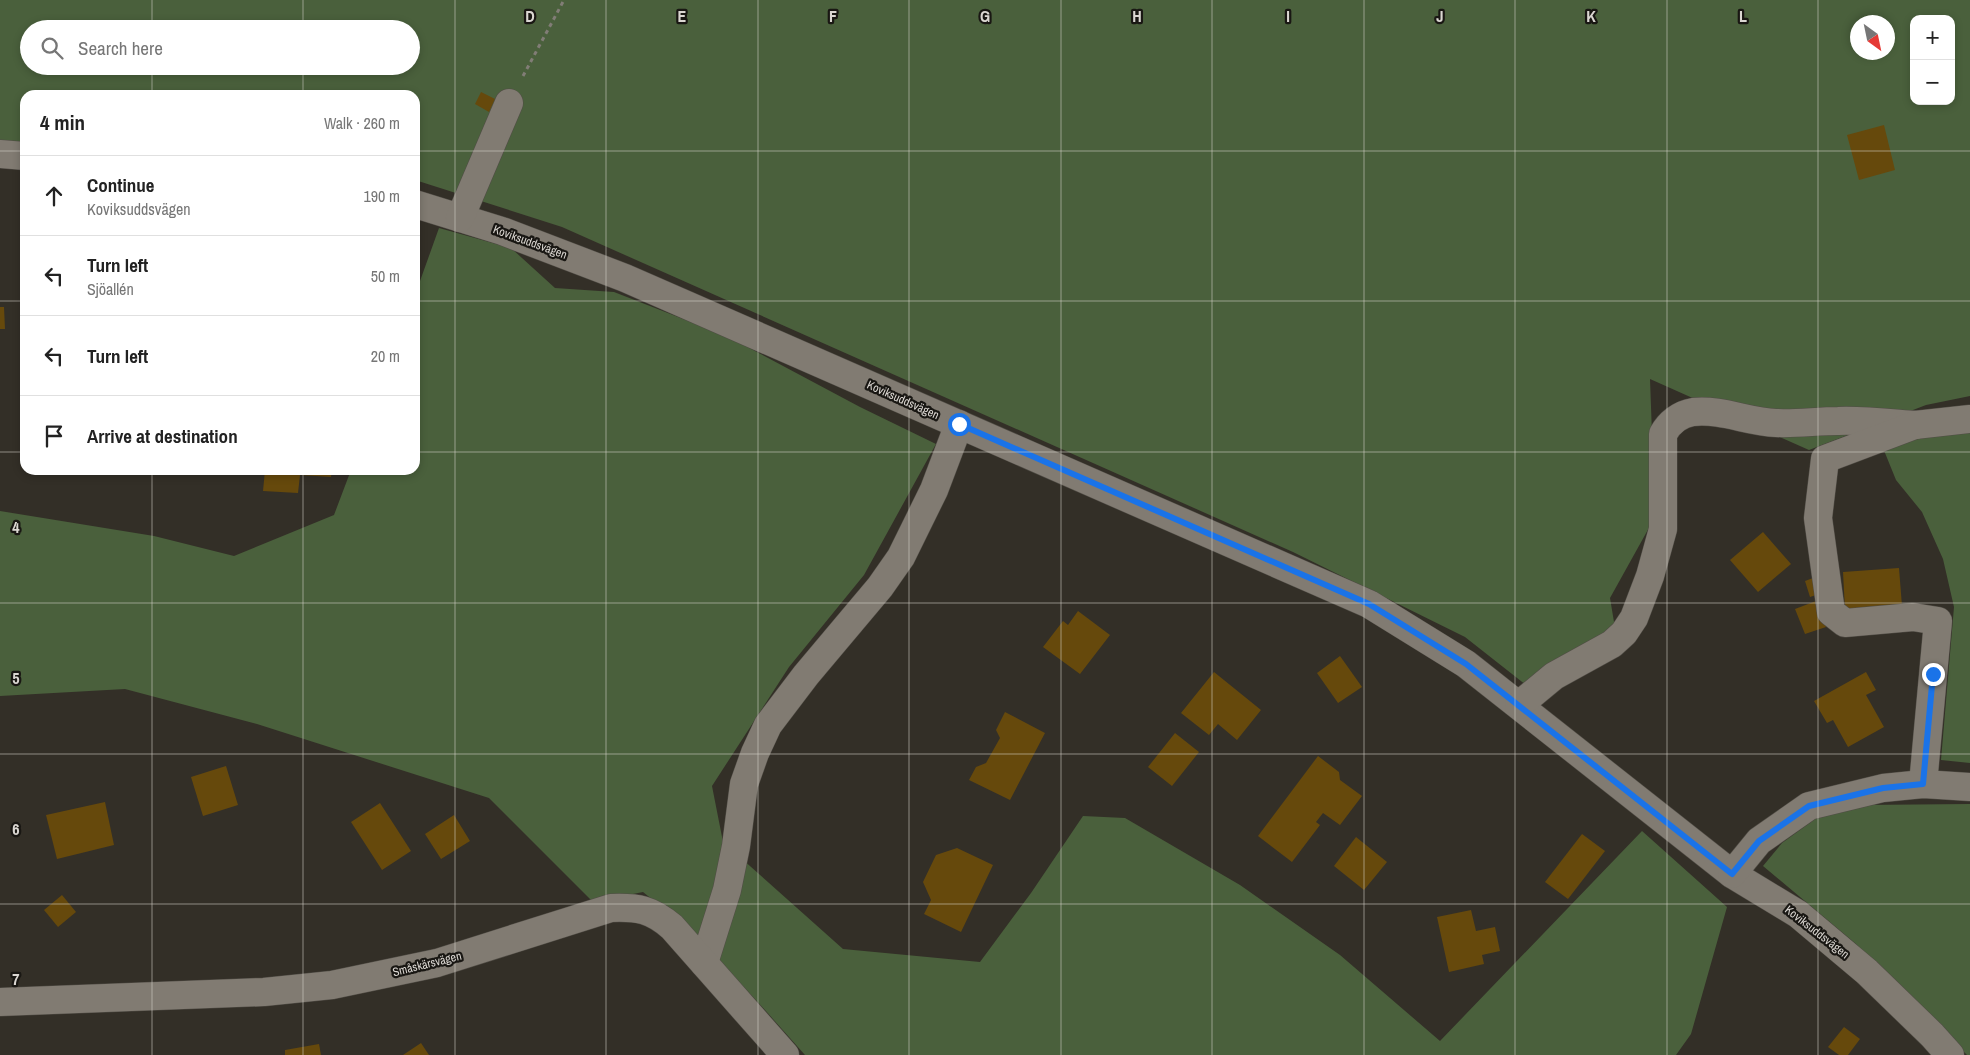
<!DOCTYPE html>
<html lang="en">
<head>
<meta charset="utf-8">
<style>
	:root { --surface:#fff; --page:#f6f6f6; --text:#222; --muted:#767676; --line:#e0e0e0 }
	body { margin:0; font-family:"Archivo Narrow",sans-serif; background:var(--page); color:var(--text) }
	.controls { position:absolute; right:15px; top:15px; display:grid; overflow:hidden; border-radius:10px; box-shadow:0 2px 8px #0003 }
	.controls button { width:45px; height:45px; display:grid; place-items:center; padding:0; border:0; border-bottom:1px solid var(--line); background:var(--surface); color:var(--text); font:25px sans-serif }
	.compass { position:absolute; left:1850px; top:15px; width:45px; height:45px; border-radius:50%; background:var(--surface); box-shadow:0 2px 8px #0003; rotate:147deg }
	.stop { position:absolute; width:15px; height:15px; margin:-11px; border:4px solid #1a73e8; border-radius:50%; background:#fff }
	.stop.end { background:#1a73e8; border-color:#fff; box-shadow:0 1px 5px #0008 }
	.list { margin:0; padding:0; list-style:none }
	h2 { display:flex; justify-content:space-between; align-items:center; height:65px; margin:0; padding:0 20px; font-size:21px }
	h2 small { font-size:16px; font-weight:400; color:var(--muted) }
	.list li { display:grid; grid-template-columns:32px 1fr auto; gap:15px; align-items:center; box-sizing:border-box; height:80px; padding:0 20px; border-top:1px solid var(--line) }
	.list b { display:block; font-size:19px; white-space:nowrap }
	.list p { margin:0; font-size:16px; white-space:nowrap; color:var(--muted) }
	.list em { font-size:16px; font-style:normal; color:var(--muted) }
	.icon { flex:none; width:28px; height:28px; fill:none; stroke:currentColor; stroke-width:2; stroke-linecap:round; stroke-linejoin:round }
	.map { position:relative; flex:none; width:1970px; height:1055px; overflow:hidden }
	.search { position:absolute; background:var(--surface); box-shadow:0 2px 8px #0003; left:20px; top:20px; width:400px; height:55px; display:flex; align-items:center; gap:12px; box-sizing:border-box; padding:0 18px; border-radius:28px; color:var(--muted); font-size:19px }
	.panel { position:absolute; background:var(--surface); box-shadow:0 2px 8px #0003; left:20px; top:90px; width:400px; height:385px; border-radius:15px }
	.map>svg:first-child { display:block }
	.green { fill:#4a603c; fill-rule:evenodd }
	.building { fill:#66490c }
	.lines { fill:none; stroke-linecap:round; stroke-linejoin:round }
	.minor-casing { stroke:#514d46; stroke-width:29 }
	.path { stroke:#817d76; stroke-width:3; stroke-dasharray:4 4; stroke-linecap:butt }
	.minor { stroke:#817b72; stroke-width:28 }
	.route { stroke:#1a73e8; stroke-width:6 }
	.grid { fill:none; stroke:#dbd7d2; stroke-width:1; stroke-opacity:0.55 }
	.labels { text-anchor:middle; stroke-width:4.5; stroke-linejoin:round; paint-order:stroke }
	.street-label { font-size:12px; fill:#dbd7d2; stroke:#191713 }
	.grid-label { font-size:16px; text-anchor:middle; font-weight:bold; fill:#dbd7d2; stroke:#191713; stroke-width:4.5; stroke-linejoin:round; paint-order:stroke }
</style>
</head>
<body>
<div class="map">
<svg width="1970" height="1055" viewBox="0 0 1970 1055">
	<rect width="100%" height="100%" fill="#332f27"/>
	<g class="green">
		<path d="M0,0H1970V396L1926,405L1809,450L1650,379L1655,517L1610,598L1615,628L1526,685L1465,637L1293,552L562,227L415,180V95H25V145L0,143ZM1914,19H1951V101H1914ZM1858,22H1888V52H1858ZM29,29H411V66H29Z"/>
		<path d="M439,228L511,248L555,288L614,292L727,336L860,407L936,444L864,575L789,667L712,786L723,842L843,949L980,962L1031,893L1083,816L1125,818L1240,885L1340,955L1440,1041L1642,831L1727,907L1691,1034L1676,1055H805C754,998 704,939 643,892L593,902L489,798L257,724L125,689L0,696V511L154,536L234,556L334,515L351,470H415V295Z"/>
		<polygon points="1970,429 1970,763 1941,760 1954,607 1943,559 1922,512 1896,480 1883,448 1919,434"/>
		<polygon points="1970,804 1970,1055 1967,1055 1856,944 1763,866 1782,843 1815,819 1862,805"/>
	</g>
	<g class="building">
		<polygon points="481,92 495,99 489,112 475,104"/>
		<polygon points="1884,125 1895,170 1859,180 1847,135"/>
		<polygon points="0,307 4,307 5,329 0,329"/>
		<polygon points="265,470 332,470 331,477 300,475 298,493 263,491"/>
		<polygon points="1763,532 1791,564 1758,592 1730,560"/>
		<polygon points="1899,568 1902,606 1845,610 1843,572"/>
		<polygon points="1813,578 1819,594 1810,597 1805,581"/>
		<polygon points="1816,601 1826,627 1805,634 1795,609"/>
		<polygon points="1078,611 1110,635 1080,674 1043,647 1063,621 1068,625"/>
		<polygon points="1340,656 1362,687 1338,703 1317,673"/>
		<polygon points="1214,672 1261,710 1237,740 1218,724 1209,735 1181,713"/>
		<polygon points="1866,672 1876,690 1866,695 1884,727 1848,747 1833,720 1827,723 1814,701"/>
		<polygon points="1005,712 1045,733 1010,800 969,780 976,767 986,763 1000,738 996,730"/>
		<polygon points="1175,733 1199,752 1172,786 1148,767"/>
		<polygon points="1318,756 1339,772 1340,780 1362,796 1340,825 1323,813 1316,822 1320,825 1292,862 1258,836"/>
		<polygon points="226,766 238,805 203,816 191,777"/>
		<polygon points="105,802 114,845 57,859 46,815"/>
		<polygon points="380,803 411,851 382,870 351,822"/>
		<polygon points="454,815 470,841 441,859 425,834"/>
		<polygon points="1582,834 1605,851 1568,899 1545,882"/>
		<polygon points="1356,837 1387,862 1364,890 1334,866"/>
		<polygon points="957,848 993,865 961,932 924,914 931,900 923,882 936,855"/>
		<polygon points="62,895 76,912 58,927 44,910"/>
		<polygon points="1471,910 1476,931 1495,927 1500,951 1482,955 1484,964 1449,972 1437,917"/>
		<polygon points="1844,1027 1860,1039 1848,1055 1839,1055 1828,1047"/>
		<polygon points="421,1043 429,1055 403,1055"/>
		<polygon points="319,1044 321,1055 285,1055 285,1050"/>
	</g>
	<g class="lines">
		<g class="minor-casing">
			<g id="minor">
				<polyline points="0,154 25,156"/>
				<polyline points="415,204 502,231 625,278 1369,604 1466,664 1732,874 1798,914 1867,972 1932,1035 1950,1055"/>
				<polyline points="460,218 509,103"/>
				<path d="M1519,705L1554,676L1612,644L1624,633L1634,618L1650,576L1663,529V434C1669,423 1680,414 1693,412C1722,409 1748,422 1776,423C1797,424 1817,421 1838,421C1863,420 1889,423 1915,425"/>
				<polyline points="1923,784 1938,621 1913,617 1845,623 1831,612 1818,518 1825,459 1915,425 1970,419"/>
				<polyline points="1732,874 1759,841 1809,806 1883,788 1923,784 1970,787"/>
				<polyline points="704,963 727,890 736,846 744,784 755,753 768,725 806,675 880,587 901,557 934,490 959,424"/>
				<path d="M0,1002L264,992L332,985L437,963L611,908C638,907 651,909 672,927L785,1055"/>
			</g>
		</g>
		<polyline class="path" points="523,76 564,0"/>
		<use href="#minor" class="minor"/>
	</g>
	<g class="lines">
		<polyline class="route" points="959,424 1369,604 1466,664 1732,874 1759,841 1809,806 1883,788 1923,784 1933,674"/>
	</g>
	<path class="grid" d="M152,0V29M303,0V29M455,0V1055M606,0V1055M758,0V1055M909,0V1055M1061,0V1055M1212,0V1055M1364,0V1055M1515,0V1055M1667,0V1055M1818,0V1055M152,66V95M303,66V95M0,151H25M415,151H1970M0,301H25M415,301H1970M0,452H25M415,452H1970M152,470V1055M303,470V1055M0,603H1970M0,754H1970M0,904H1970"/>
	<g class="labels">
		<g class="street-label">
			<text transform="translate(530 242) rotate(20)" y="4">Koviksuddsvägen</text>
			<text transform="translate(903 400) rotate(24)" y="4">Koviksuddsvägen</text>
			<text transform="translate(1817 932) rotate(38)" y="4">Koviksuddsvägen</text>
			<text transform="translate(427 964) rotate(-14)" y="4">Småskärsvägen</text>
		</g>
	</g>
	<g class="grid-label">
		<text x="530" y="22">D</text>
		<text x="682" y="22">E</text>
		<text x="833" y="22">F</text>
		<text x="985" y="22">G</text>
		<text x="1137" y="22">H</text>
		<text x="1288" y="22">I</text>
		<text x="1440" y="22">J</text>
		<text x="1591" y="22">K</text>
		<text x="1743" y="22">L</text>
		<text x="16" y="533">4</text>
		<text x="16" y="684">5</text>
		<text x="16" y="835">6</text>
		<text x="16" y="985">7</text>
	</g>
</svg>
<div class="controls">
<button>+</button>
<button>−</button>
</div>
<svg class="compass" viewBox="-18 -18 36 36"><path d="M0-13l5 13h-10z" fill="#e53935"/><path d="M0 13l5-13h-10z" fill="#767676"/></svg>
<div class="stop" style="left:959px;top:424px"></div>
<div class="stop end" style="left:1933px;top:674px"></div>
<div class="search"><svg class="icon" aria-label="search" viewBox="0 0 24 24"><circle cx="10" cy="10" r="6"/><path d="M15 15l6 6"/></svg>Search here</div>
<section class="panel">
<h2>4 min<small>Walk · 260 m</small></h2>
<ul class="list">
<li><svg class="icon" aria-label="ahead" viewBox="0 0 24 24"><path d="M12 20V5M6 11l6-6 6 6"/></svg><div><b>Continue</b><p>Koviksuddsvägen</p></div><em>190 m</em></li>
<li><svg class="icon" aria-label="left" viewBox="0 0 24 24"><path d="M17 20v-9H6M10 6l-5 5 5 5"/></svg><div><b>Turn left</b><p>Sjöallén</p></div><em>50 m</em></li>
<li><svg class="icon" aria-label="left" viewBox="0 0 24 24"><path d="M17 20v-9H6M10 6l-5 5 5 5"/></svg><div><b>Turn left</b></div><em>20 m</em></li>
<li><svg class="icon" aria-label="arrive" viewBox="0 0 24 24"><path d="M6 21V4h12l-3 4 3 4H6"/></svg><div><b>Arrive at destination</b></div></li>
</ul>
</section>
</div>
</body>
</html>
